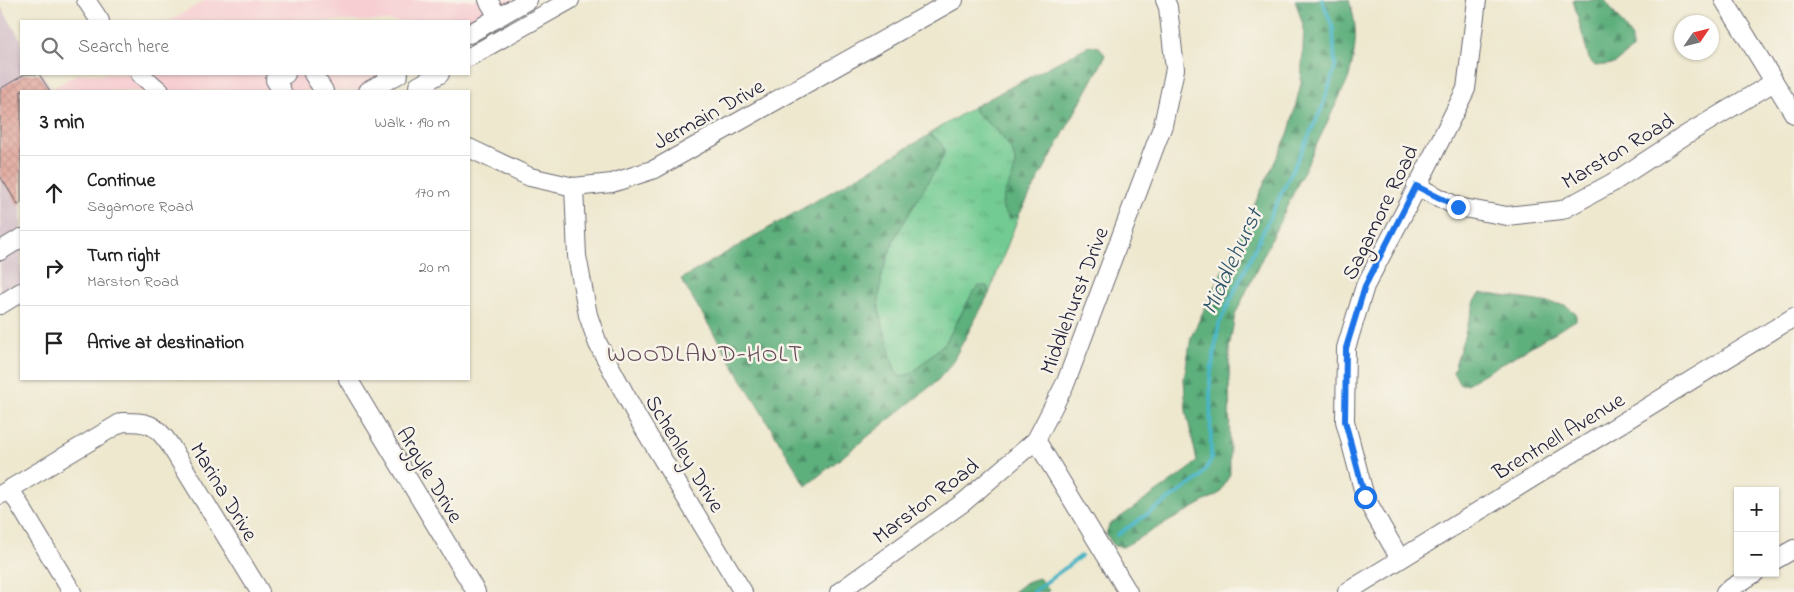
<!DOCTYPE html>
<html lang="en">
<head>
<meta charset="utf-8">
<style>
	:root { --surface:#fff; --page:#f2f2f2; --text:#222; --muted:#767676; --line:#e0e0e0 }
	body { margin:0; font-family:"Indie Flower",sans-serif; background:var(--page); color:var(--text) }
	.controls { position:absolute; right:15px; bottom:15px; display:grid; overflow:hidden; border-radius:0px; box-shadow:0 1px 4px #0004 }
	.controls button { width:45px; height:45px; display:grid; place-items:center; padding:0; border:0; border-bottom:1px solid var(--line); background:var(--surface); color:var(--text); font:25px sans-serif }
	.compass { position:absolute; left:1674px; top:15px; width:45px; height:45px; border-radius:50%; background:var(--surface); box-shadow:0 1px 4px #0004; rotate:55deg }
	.stop { position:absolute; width:15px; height:15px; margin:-11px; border:4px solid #1a73e8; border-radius:50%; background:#fff }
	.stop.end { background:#1a73e8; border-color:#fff; box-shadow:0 1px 5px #0008 }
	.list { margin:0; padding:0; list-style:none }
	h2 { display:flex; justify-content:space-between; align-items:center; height:65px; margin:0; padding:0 20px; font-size:21px }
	h2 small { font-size:16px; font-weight:400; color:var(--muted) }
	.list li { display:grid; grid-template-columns:32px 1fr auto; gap:15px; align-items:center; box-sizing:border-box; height:75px; padding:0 20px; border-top:1px solid var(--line) }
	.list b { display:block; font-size:19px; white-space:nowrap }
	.list p { margin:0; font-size:16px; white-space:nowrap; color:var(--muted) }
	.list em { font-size:16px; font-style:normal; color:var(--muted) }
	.icon { flex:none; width:28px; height:28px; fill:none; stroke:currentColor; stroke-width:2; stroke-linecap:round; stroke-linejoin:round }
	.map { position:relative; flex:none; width:1794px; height:592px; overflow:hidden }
	.search { position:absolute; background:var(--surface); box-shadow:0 1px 4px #0004; left:20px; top:20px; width:450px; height:55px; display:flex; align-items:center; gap:12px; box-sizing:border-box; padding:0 18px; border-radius:0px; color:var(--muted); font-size:19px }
	.panel { position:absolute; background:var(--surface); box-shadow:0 1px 4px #0004; left:20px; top:90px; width:450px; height:290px; border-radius:0px }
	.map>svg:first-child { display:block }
	.built { fill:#f7cfd3 }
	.industrial { fill:#d2bdc7 }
	.grass { fill:url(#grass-tufts); stroke:#4a7666 }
	.forest { fill:url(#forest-firs); stroke:#40685c }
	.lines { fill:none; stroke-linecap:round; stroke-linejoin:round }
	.stream { stroke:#48b5c5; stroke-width:4 }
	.building { fill:url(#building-cross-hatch) }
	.minor-casing { stroke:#69676f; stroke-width:20 }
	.minor { stroke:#fff; stroke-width:18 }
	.route { stroke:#1a73e8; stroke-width:6 }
	.labels { text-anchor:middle; stroke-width:5; stroke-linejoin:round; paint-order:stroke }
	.street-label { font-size:22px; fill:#22223b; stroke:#f7f3e8 }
	.water-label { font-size:24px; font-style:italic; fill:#2f556b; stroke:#f7f3e8 }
	.neighbourhood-label { font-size:24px; letter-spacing:1px; fill:#634b57; stroke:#f7f3e8 }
</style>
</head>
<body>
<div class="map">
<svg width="1794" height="592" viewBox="0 0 1794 592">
	<defs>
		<pattern id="grass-tufts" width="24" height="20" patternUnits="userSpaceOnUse" patternTransform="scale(1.25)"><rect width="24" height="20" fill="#72cb92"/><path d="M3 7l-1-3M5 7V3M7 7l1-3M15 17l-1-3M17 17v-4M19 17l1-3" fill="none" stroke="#62ae7f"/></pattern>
		<pattern id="forest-firs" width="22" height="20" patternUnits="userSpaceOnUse" patternTransform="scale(1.25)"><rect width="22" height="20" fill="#5daf7c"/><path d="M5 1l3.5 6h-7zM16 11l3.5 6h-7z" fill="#4c8e67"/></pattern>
		<pattern id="building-cross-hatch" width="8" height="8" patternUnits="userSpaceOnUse" patternTransform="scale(1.25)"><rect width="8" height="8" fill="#dd968c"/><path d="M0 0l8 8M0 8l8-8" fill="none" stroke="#b37a74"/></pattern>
	</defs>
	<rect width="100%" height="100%" fill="#f7f3e8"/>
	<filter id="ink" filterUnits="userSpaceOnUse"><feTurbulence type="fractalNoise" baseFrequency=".02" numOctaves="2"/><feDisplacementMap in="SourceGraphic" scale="10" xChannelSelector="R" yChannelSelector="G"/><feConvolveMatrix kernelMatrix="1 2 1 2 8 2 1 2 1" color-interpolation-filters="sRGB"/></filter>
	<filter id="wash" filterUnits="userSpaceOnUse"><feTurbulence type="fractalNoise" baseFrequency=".0096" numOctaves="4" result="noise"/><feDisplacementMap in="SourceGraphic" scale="20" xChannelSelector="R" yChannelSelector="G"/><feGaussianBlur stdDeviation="1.12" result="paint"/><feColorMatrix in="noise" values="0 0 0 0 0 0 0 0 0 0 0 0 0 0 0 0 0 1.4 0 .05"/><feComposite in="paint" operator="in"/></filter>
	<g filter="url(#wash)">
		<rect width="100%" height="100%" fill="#eee8cf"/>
		<g class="built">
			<polygon points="206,0 526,0 469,32 469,21 169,21"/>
			<polygon points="77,74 396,74 366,91 53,91 51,89"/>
		</g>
		<polygon class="industrial" points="0,5 21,40 21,74 42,74 53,91 21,91 21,293 0,306"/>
		<path class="grass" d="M975,106V112C990,125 1017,145 1015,167C1014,176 1006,191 1003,200L1010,218L1019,215L989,294L987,286L972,294L946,342L911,374L900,377L895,371L878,307L882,274L894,239L944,155L936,138L929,134Z"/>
		<g class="forest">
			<path d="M1295,0H1349C1359,31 1356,46 1349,77L1235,315L1229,349L1230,474L1220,493L1123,547L1114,546L1106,534L1109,525L1188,470L1197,461L1186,411L1184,379L1191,337L1289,132L1301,83L1304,28Z"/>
			<polygon points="1573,0 1605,0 1632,38 1632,49 1614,64 1595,66 1589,59"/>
			<path d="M1090,45L1099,47L1105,55L1103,61L1019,215L1010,218C1008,216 1004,212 1003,209C999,196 1013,181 1015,168C1018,146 990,125 975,112V106Z"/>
			<path d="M929,135C939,139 944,144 944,155L894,239L882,274L878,307L895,371L900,377L911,374L946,342L972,294L979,286H987L989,294L950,366L936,382L806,486L681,279Z"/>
			<polygon points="1481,293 1565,305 1576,313 1576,320 1467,384 1460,385 1453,372 1475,301"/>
			<polygon points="1039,578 1049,590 1048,592 1013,592 1026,582"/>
		</g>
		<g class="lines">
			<g class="stream">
				<polyline points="1117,535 1200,478 1211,460 1210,379 1219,324 1322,108 1335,68 1333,28 1322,0"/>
				<polyline points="1033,592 1081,556"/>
			</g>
		</g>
		<g id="blocks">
			<polygon class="building" points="25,74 39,74 50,91 21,91 21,203 18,205 0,176 0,89"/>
		</g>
	</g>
	<g filter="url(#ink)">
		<use href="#blocks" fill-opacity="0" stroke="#69676f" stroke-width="1"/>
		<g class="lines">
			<g class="minor-casing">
				<g id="minor">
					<polyline points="86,0 100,21"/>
					<polyline points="488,0 498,17"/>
					<polyline points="1724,0 1794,114"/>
					<polyline points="469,34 528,0"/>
					<polyline points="469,57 570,0"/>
					<polyline points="140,74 160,91"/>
					<polyline points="313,74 324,91"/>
					<polyline points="418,86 440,74"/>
					<polyline points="282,91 275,80 286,74"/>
					<polyline points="368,91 399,74"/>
					<polyline points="469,148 530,177 574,187 612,183 655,169 954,0"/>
					<polyline points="1416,186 1458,207 1507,216 1562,210 1612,183 1684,136 1774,82"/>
					<polyline points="574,187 577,256 588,315 598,344 640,422 743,592"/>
					<polyline points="0,251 21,238"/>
					<polyline points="0,305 21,292"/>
					<polyline points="348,379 476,592"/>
					<polyline points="10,489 72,592"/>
					<path d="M0,495L122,422C148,422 155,423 170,445L260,592"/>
					<polyline points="1400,559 1365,497 1345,421 1346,348 1365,286 1406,209 1466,89 1477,0"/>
					<polyline points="1775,560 1794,549"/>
					<polyline points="839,592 964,502 1036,440"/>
					<polyline points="1128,592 1036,440 1066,382 1163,125 1175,69 1168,7 1165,0"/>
					<polyline points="1347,592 1794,317"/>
					<polyline points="1725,592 1755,573"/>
				</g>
			</g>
			<use href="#minor" class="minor"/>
		</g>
	</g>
	<g class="lines" filter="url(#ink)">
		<polyline class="route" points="1365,497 1345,421 1346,348 1365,286 1416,186 1458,207"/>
	</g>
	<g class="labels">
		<g class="street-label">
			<text transform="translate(708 113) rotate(-29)" y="8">Jermain Drive</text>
			<text transform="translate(1617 150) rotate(-31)" y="8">Marston Road</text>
			<text transform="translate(1379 212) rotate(-64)" y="8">Sagamore Road</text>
			<text transform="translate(1073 300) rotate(-69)" y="8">Middlehurst Drive</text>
			<text transform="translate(1558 435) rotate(-31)" y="8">Brentnell Avenue</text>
			<text transform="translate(686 453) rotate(59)" y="8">Schenley Drive</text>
			<text transform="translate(431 474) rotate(59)" y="8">Argyle Drive</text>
			<text transform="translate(225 491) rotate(59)" y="8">Marina Drive</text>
			<text transform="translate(925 500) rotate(-37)" y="8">Marston Road</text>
		</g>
		<g class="water-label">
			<text transform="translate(1231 261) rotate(-65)" y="8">Middlehurst</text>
		</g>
		<g class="neighbourhood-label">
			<text x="705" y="361">WOODLAND-HOLT</text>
		</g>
	</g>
</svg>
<div class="controls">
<button>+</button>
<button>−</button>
</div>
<svg class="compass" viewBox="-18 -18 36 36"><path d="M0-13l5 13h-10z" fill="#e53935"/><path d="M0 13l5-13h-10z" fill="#767676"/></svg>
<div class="stop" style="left:1365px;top:497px"></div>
<div class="stop end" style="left:1458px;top:207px"></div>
<div class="search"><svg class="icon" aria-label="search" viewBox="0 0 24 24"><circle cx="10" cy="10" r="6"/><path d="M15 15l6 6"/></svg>Search here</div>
<section class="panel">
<h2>3 min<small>Walk · 190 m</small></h2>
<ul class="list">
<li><svg class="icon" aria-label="ahead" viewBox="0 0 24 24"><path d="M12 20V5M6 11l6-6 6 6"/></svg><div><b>Continue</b><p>Sagamore Road</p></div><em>170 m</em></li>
<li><svg class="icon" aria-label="right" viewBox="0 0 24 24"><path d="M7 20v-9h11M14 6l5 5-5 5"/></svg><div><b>Turn right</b><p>Marston Road</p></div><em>20 m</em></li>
<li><svg class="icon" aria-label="arrive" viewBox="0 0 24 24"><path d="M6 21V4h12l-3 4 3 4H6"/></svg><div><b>Arrive at destination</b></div></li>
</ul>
</section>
</div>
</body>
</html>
